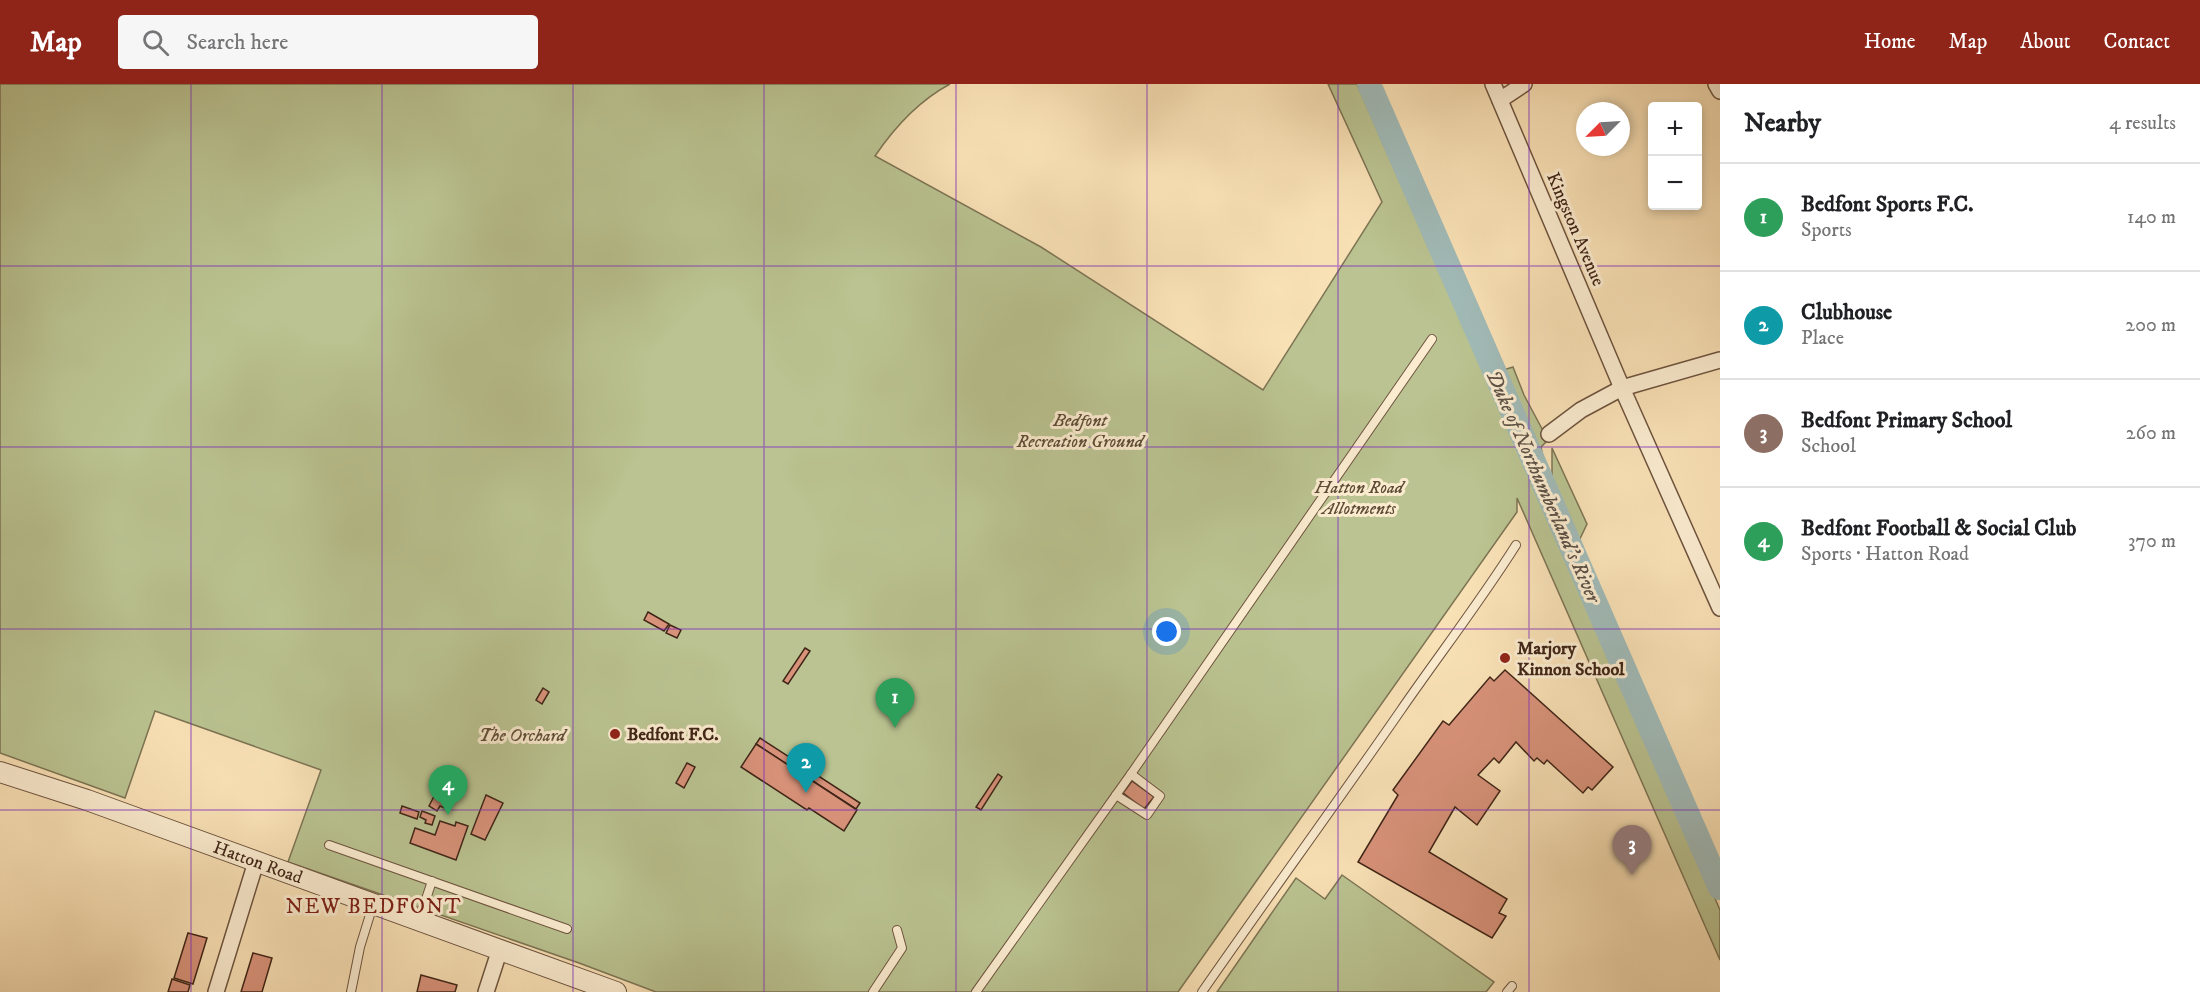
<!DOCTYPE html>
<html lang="en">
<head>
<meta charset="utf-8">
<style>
	:root { --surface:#fff; --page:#f6f6f6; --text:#202124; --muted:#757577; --line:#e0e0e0; --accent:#8f2418 }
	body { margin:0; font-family:"IM FELL DW Pica",serif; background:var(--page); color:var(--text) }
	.controls { position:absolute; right:18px; top:18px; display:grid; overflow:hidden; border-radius:6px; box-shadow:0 3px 9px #0003 }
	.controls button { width:54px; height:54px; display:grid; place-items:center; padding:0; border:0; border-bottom:2px solid var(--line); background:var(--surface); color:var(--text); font:30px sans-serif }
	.compass { position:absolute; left:1576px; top:18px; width:54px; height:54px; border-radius:50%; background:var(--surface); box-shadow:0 3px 9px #0003; rotate:246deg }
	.you { position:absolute; left:1167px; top:548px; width:21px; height:21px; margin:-15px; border:4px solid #fff; border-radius:50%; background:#1a73e8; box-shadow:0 0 0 9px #1a73e833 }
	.badge { display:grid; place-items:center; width:39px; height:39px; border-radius:50%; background:var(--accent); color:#fff; font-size:20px; font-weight:700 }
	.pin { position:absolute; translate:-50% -50px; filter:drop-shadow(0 2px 3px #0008) }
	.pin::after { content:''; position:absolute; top:32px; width:21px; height:18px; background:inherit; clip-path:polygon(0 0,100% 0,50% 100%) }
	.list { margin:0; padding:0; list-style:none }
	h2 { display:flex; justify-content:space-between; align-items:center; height:78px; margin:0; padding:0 24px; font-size:26px }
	h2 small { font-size:20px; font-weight:400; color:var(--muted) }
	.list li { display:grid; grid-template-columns:39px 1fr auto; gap:18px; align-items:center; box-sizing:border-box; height:108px; padding:0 24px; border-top:2px solid var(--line) }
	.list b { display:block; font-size:22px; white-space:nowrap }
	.list p { margin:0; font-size:20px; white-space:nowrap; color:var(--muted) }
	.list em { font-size:20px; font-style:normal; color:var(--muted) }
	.icon { flex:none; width:33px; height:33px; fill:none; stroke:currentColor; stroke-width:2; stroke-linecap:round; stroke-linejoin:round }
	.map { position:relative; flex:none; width:1720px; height:908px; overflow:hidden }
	header { display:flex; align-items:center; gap:36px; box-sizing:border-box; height:84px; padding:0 30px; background:var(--accent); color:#fff }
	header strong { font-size:28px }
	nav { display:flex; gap:33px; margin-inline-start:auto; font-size:21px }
	.search { width:420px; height:54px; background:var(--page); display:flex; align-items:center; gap:15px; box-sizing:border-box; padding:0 21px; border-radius:6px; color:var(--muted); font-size:22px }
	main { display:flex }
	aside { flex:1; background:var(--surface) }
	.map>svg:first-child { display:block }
	.green { fill:#bac391; stroke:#7d7454; stroke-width:1.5 }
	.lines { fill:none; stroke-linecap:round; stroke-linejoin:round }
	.river { stroke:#a1bbb8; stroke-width:24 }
	.building { fill:#d8927a; stroke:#402517; stroke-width:1.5 }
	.service-casing { stroke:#6e543f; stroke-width:10 }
	.minor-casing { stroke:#6e543f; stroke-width:18 }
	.tertiary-casing { stroke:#6e543f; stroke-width:22 }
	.service { stroke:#fbecd0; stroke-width:8 }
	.minor { stroke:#fbecd0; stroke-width:15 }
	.tertiary { stroke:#fbecd0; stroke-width:20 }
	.grid { fill:none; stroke:#7b2cbf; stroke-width:1.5; stroke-opacity:0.55 }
	.poi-dot { fill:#8f2418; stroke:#fbecd0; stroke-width:2 }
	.labels { text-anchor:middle; stroke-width:6; stroke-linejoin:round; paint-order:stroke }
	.street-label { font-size:18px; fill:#402517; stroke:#fbecd0 }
	.park-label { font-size:18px; font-style:italic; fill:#5e4c36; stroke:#fbecd0 }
	.poi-label { font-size:18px; font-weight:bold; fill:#402517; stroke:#fbecd0; text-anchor:start }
	.water-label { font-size:20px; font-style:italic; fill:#5d5247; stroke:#fbecd0 }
	.quarter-label { font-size:21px; letter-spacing:1.5px; fill:#7a1f14; stroke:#fbecd0 }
</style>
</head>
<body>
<header>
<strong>Map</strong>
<div class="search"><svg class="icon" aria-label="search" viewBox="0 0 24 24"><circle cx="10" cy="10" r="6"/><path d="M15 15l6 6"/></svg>Search here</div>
<nav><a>Home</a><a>Map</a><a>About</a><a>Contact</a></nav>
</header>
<main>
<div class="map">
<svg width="1720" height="908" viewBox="0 0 1720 908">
	<rect width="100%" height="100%" fill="#f9e1b6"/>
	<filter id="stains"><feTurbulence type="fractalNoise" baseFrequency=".00333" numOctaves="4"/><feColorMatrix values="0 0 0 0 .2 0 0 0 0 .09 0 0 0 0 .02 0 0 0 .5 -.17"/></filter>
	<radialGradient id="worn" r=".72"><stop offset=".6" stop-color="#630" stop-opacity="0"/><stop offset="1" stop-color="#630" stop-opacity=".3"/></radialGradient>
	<g class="green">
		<path d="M0,0H950C920,16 894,44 875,72L1041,163L1263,306L1382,118L1328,0H1357L1720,826V876L1517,414V428L1178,908H656L579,879L288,778L321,686L155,627L125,714L0,669Z"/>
		<polygon points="1513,283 1524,311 1548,356 1541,363 1546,389 1500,287"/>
		<polygon points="1552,364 1587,440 1578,459 1550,394 1552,392"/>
		<polygon points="1342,791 1494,898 1486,908 1217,908 1296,794 1325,815"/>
	</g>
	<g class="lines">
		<polyline class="river" points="1369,0 1720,804"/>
	</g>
	<g class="building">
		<polygon points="648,528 669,540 664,547 644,536"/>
		<polygon points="670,541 681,546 677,554 666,549"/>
		<polygon points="805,564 810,567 788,600 783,597"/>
		<polygon points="1505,586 1613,683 1592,706 1588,703 1583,709 1547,676 1544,680 1537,674 1534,677 1516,658 1499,679 1494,674 1478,691 1500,707 1477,741 1455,723 1429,768 1507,815 1499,829 1506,832 1492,854 1358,778 1398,711 1393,706 1443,637 1449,641 1490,593 1494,597"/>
		<polygon points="543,604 549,608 542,620 536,616"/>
		<polygon points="760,654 860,719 856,725 756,660"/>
		<polygon points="756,660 857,726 844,747 809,724 807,726 741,683"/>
		<polygon points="687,679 695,683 684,704 676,699"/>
		<polygon points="998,690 1002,693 981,726 976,723"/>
		<polygon points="1132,697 1154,713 1144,725 1123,709"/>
		<polygon points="441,699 456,708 447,725 440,722 437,727 429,722"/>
		<polygon points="486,711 503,719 485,756 471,750"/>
		<polygon points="402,722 419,728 417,735 400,729"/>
		<polygon points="422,727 435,732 432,741 425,739 426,736 420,733"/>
		<polygon points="440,737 455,742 456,738 468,742 456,776 410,759 415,744 435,751"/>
		<polygon points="188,849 207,854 193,900 174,894"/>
		<polygon points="253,869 272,874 262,908 241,908"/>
		<polygon points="421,891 457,901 455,908 417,908"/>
		<polygon points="172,895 190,901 188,908 168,908"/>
	</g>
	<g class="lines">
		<g class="service-casing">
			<g id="service">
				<polyline points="1116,711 1147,731 1160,712 1131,690"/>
				<polyline points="329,761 567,845"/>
				<polyline points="419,836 432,797"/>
				<polyline points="351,908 360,863 373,821"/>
				<polyline points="873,908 902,864 897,846"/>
				<polyline points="976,908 1131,690 1432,255"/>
				<path d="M1202,908C1268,813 1336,720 1401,626C1439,571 1480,518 1516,461"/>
				<polyline points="1507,908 1512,902"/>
			</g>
		</g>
		<g class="minor-casing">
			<g id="minor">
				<polyline points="1493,0 1622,304 1720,524"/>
				<polyline points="1716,0 1720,7"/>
				<polyline points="1500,16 1524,0"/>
				<polyline points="1549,350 1581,326 1622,304 1720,276"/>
				<polyline points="216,908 256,778"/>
				<polyline points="486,908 500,865"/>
			</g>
		</g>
		<g class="tertiary-casing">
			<polyline id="tertiary" points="0,688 87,716 616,908"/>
		</g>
		<use href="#service" class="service"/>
		<use href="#minor" class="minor"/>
		<use href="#tertiary" class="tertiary"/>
	</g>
	<path class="grid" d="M191,0V908M382,0V908M573,0V908M764,0V908M956,0V908M1147,0V908M1338,0V908M1529,0V908M0,182H1720M0,363H1720M0,545H1720M0,726H1720"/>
	<g class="poi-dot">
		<circle cx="1505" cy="574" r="6"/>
		<circle cx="615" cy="650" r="6"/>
	</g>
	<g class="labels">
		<g class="street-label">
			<text transform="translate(1576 145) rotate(67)" y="6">Kingston Avenue</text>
			<text transform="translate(258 778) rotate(20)" y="6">Hatton Road</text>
		</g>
		<g class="park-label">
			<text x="1080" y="342">Bedfont<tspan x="1080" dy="21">Recreation Ground</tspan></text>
			<text x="1359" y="409">Hatton Road<tspan x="1359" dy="21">Allotments</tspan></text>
			<text x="522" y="657">The Orchard</text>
		</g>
		<g class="poi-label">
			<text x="1517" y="570">Marjory<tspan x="1517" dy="21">Kinnon School</tspan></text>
			<text x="627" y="656">Bedfont F.C.</text>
		</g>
		<g class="water-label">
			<text transform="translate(1544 402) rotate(66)" y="7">Duke of Northumberland's River</text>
		</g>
		<g class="quarter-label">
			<text x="374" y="829">NEW BEDFONT</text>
		</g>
	</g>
	<rect width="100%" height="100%" filter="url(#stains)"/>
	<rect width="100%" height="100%" fill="url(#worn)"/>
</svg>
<div class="controls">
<button>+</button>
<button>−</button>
</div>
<svg class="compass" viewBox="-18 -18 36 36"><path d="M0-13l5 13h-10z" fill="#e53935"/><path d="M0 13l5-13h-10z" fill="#757577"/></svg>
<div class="you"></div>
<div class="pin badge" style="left:895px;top:644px;background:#2e9e5b">1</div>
<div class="pin badge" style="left:806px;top:709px;background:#0f9aa8">2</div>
<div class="pin badge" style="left:1632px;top:791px;background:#8d6e63">3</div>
<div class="pin badge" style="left:448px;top:731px;background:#2e9e5b">4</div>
</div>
<aside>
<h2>Nearby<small>4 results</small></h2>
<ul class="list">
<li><span class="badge" style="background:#2e9e5b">1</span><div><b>Bedfont Sports F.C.</b><p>Sports</p></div><em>140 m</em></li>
<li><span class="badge" style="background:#0f9aa8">2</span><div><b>Clubhouse</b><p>Place</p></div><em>200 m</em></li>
<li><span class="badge" style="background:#8d6e63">3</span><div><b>Bedfont Primary School</b><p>School</p></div><em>260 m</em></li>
<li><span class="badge" style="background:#2e9e5b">4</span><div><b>Bedfont Football &amp; Social Club</b><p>Sports · Hatton Road</p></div><em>370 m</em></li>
</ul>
</aside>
</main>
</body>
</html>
